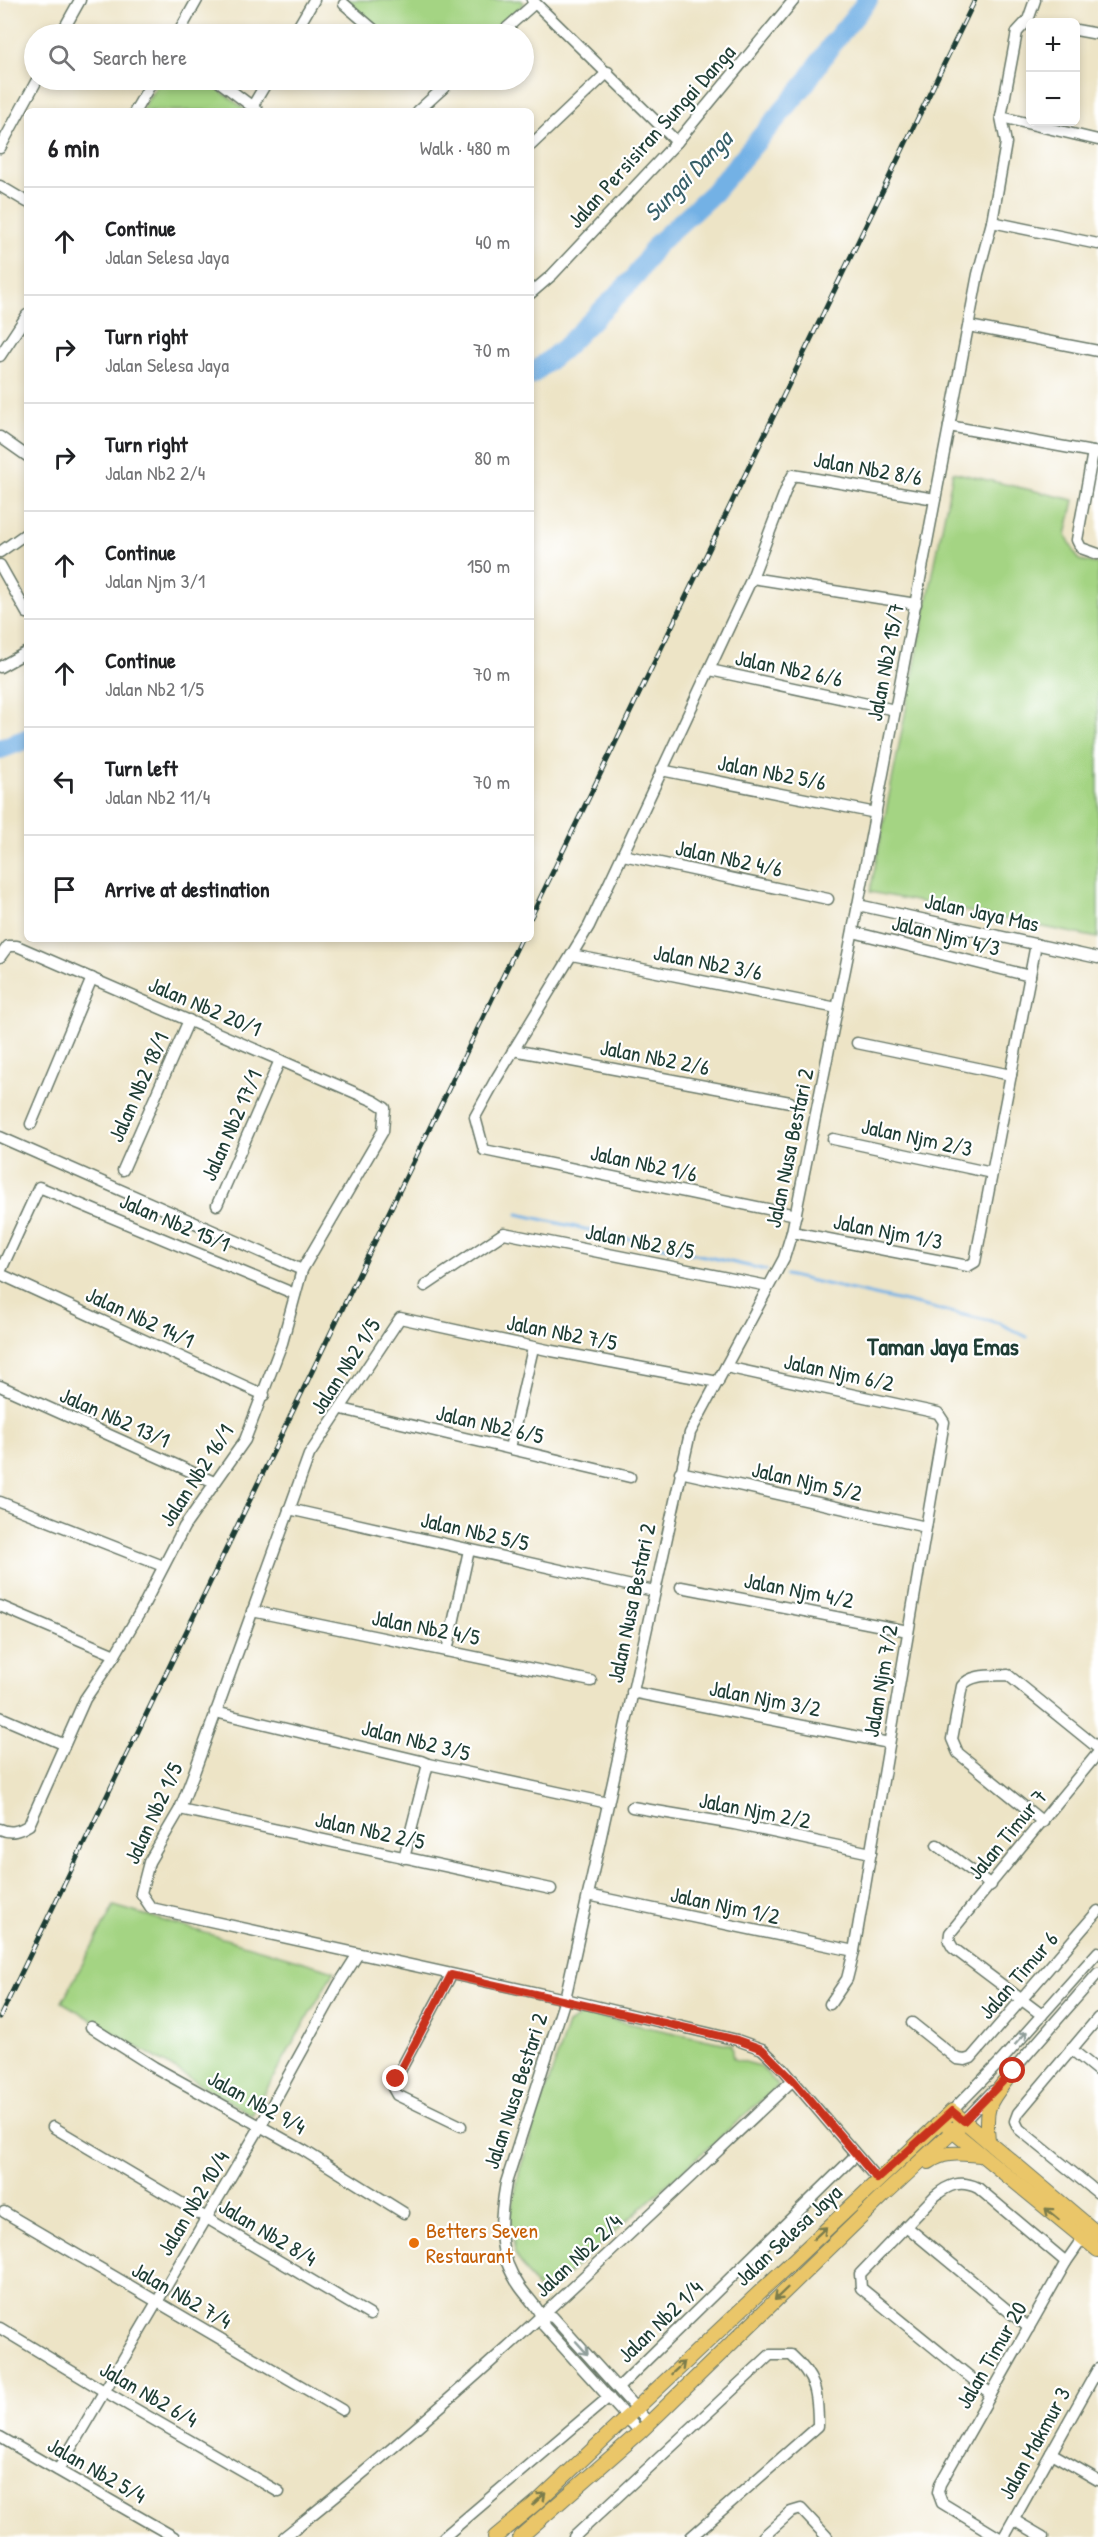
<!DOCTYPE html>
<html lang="en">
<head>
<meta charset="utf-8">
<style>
	:root { --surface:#fff; --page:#f6f6f6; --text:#202124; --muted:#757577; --line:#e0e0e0 }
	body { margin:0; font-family:"Patrick Hand",sans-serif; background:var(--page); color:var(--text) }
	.controls { position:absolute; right:18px; top:18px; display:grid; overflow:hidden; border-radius:9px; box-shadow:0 3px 9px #0003 }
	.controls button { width:54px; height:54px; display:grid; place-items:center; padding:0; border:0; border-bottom:2px solid var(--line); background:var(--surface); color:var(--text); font:30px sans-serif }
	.stop { position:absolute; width:18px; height:18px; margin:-14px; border:4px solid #c8321e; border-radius:50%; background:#fff }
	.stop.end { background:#c8321e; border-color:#fff; box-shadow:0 2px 6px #0008 }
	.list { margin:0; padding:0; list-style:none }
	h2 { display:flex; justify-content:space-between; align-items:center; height:78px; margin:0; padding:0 24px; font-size:26px }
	h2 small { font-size:20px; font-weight:400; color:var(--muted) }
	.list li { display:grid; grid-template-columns:39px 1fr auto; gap:18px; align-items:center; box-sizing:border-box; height:108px; padding:0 24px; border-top:2px solid var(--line) }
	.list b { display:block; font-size:22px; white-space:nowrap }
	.list p { margin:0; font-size:20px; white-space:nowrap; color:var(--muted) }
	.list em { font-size:20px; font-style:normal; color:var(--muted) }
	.icon { flex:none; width:33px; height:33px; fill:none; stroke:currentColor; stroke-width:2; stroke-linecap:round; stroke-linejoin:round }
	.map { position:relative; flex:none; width:1098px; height:2537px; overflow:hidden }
	.search { position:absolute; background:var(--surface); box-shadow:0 3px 9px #0003; left:24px; top:24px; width:510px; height:66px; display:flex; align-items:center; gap:15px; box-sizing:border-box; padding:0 21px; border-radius:33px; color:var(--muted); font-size:22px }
	.panel { position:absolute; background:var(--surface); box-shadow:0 3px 9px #0003; left:24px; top:108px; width:510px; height:834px; border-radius:9px }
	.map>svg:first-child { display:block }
	.green { fill:#a4d483; stroke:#62885c; stroke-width:1.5 }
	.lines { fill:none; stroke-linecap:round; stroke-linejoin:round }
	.stream { stroke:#73b1e5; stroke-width:3 }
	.river { stroke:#73b1e5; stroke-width:20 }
	.minor-casing { stroke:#677767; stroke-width:13 }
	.major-casing { stroke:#677767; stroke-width:16 }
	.minor { stroke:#fff; stroke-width:10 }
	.major { stroke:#eac669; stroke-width:14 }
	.rail-casing { stroke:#1f3d34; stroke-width:5 }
	.rail { stroke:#fff; stroke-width:3; stroke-dasharray:9; stroke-linecap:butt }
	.oneway { stroke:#8f9e9a }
	.oneway2 { stroke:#7a7b4c }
	.route { stroke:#c8321e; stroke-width:8 }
	.food-dot { fill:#e8710a; stroke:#fff; stroke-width:2 }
	.labels { text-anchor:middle; stroke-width:4.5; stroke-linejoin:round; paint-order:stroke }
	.street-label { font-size:22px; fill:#1f3d34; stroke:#fff }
	.food-label { font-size:22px; fill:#c56008; stroke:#fff; text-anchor:start }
	.water-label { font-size:24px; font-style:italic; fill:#386069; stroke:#fff }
	.neighbourhood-label { font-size:24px; font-weight:bold; fill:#1f3d34; stroke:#fff }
</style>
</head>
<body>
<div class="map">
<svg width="1098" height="2537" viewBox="0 0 1098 2537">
	<rect width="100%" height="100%" fill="#fff"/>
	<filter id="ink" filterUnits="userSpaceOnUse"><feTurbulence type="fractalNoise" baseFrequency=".0167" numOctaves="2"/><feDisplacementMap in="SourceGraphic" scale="12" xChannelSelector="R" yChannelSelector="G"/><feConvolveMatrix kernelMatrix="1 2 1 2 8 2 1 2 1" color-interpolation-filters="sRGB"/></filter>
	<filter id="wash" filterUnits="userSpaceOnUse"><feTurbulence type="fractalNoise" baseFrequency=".008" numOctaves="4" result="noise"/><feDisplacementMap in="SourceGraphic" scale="24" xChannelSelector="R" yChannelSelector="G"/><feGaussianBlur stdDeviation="1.35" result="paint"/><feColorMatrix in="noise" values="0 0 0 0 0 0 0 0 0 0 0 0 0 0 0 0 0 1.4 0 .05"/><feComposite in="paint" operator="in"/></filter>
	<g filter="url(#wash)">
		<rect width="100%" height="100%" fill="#ede4c6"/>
		<g class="green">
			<polygon points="345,0 521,0 524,3 494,34 383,34"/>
			<polygon points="160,80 206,80 247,111 141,111"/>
			<polygon points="953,472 1074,500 1066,535 1079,560 1098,564 1098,938 870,892"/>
			<polygon points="114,1906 334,1971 252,2115 62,2002"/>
			<polygon points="584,2014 732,2045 734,2059 760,2066 778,2085 542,2297 515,2254 510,2216 520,2169 568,2024"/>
		</g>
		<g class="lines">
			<g class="stream">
				<polyline points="518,1214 766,1270"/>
				<polyline points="786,1275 999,1323 1027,1337"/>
			</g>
			<g class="river">
				<polyline points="531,375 564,348 634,278 657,244 713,193 803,87 832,44 868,0"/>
				<polyline points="0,749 27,739"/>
			</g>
		</g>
	</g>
	<g filter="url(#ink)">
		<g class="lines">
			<g class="minor-casing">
				<g id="minor">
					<polyline points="532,0 677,142"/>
					<polyline points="344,4 379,34"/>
					<polyline points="1076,30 1098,34"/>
					<polyline points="61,34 80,0"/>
					<polyline points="178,34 197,0"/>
					<polyline points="294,34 314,0"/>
					<polyline points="500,34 535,3"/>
					<polyline points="217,80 258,111"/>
					<polyline points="431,80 442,89"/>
					<polyline points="252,107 268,80"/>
					<polyline points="135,111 153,80"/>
					<polyline points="418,111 452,80"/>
					<polyline points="1001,117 1098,140"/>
					<polyline points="531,145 608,72"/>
					<polyline points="0,148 37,80"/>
					<polyline points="0,186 27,202"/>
					<polyline points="992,222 1098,244"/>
					<polyline points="531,293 552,275 677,142 794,0"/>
					<polyline points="969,326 1098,351"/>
					<polyline points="0,356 27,315"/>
					<polyline points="949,426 1098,453"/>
					<polyline points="0,437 27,456"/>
					<polyline points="1093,452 1077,540 1081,548 1098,554"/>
					<polyline points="0,552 27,533"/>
					<polyline points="0,565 27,613"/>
					<polyline points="752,578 916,604"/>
					<polyline points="0,667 27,652"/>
					<polyline points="710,670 895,710"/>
					<polyline points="661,770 876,813"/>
					<polyline points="623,855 828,899"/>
					<polyline points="858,905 1098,958"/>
					<polyline points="853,932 1030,976"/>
					<polyline points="572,955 837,1008"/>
					<path d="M0,957L8,946H17L374,1101L385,1108L383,1131L302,1270L282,1343L245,1440L184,1527L140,1612L115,1655L85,1699L29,1825C19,1831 11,1834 0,1829"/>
					<polyline points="857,1043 1011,1075"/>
					<polyline points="513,1050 790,1102"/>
					<polyline points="31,1124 92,978"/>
					<polyline points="0,1137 302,1270"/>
					<polyline points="833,1139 992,1173"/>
					<polyline points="123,1170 189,1020"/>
					<polyline points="217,1205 280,1060"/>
					<polyline points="796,1215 484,1150 475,1117 496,1079 589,926 752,578 788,484 793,475 935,499"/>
					<polyline points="792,1232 968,1266 975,1262 1036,944"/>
					<polyline points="0,1272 39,1187 295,1294"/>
					<polyline points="0,1274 264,1395"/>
					<polyline points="425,1286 504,1233 768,1286"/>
					<polyline points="726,1367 938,1413 944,1422 854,1951 847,1979 830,2004"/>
					<polyline points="718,1382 552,1351 400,1318 309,1455 195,1770 180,1809 149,1862 141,1893 151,1908 565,1999 737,2040 762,2049 784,2070 877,2179"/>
					<polyline points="0,1386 214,1482"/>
					<polyline points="342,1409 630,1477"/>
					<polyline points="510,1448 533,1348"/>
					<polyline points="680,1472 926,1527"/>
					<polyline points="0,1502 163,1566"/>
					<polyline points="289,1509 654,1591"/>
					<polyline points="681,1587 908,1631"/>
					<polyline points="0,1606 115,1655"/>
					<polyline points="252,1611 591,1681"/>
					<polyline points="447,1651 469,1550"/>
					<polyline points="632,1692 889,1743"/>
					<polyline points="215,1712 421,1761 428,1764 608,1803"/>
					<polyline points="0,1717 63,1744"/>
					<polyline points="632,1807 734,1824 871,1853"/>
					<polyline points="180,1809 551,1889"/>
					<path d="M1043,1822L958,1753L952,1739L962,1686C971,1673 994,1676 1008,1675L1098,1748"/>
					<polyline points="937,1845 991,1885"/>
					<polyline points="404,1858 428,1764"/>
					<polyline points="588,1895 854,1951"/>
					<polyline points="451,1975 392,2086 397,2095 461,2126"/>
					<polyline points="1042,2015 953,1948 949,1941 950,1933 1098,1753"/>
					<polyline points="1098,2018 1018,2113 1015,2121 1019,2129 1098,2193"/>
					<polyline points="912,2023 957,2059 965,2060 971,2058 1098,1911"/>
					<polyline points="91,2027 154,2067 303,2150 404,2213"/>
					<polyline points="1071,2049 1098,2071"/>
					<polyline points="1008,2076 1098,1973"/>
					<polyline points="952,2111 1001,2061 1098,1952"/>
					<polyline points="964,2121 993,2091"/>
					<polyline points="53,2127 370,2315"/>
					<polyline points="4,2212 342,2410"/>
					<polyline points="906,2226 1029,2328"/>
					<polyline points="542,2315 553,2317 649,2423"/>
					<polyline points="0,2328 104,2391 279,2492"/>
					<polyline points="618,2388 856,2155"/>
					<path d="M991,2394L861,2288L860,2274L935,2196C949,2184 961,2180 978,2188L1066,2262"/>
					<path d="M640,2432L544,2326C541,2309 529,2300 520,2287C496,2253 499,2222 506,2183L565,1999L690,1433L784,1258L792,1232L858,905L978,274L992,222L1006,143L1001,117L1017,32L1028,20L1035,0"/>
					<polyline points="0,2437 174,2537"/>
					<polyline points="1051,2453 1098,2480"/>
					<polyline points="58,2470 260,2127 339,1984 358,1954"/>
					<polyline points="1014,2520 1043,2537"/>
					<path d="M284,2537C463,2396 627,2236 793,2080"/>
					<polyline points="444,2537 609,2397"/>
					<path d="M574,2537L770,2355H791C816,2377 818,2393 818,2426L691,2537"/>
					<polyline points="763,2537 791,2512 801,2509 827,2537"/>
					<polyline points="998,2537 942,2503 938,2492 940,2484 1066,2262 1082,2239"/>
					<polyline points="1004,2537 1098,2369"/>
				</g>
			</g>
			<g class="major-casing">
				<g id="major">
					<polyline points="949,2128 1098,2250"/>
					<path d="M988,2141C984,2102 990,2102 1013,2071"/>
					<path d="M929,2162C945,2150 962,2154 981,2155"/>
					<polyline points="495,2537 537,2502 952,2111 1098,2234"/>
					<polyline points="520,2537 640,2432 884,2195 964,2121"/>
				</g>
			</g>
			<use href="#minor" class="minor"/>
			<use href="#major" class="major"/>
			<g class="rail-casing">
				<g id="rail">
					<polyline points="531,917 975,0"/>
					<polyline points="0,2017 521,939"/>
				</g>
			</g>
			<use href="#rail" class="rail"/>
		</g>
		<defs><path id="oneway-shaft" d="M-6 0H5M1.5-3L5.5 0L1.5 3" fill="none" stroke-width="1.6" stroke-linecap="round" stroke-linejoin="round" transform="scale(1.5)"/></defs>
		<g class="oneway">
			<use href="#oneway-shaft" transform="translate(1021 2038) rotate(-48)"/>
			<use href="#oneway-shaft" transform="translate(582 2348) rotate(48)"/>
		</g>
		<g class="oneway2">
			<use href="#oneway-shaft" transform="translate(1052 2214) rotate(-140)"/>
			<use href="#oneway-shaft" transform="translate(820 2233) rotate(-43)"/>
			<use href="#oneway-shaft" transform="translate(781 2294) rotate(136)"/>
			<use href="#oneway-shaft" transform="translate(678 2368) rotate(-43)"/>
			<use href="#oneway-shaft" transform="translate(539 2499) rotate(-42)"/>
		</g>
	</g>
	<g class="lines" filter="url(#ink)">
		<polyline class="route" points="396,2079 451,1975 691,2029 737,2040 762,2049 793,2080 877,2179 952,2111 964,2121 1013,2071"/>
	</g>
	<circle class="food-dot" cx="414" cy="2243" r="6"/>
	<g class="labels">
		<g class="street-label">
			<text transform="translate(651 136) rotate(-48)" y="8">Jalan Persisiran Sungai Danga</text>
			<text transform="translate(868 468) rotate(10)" y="8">Jalan Nb2 8/6</text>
			<text transform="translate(885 662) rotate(-79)" y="8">Jalan Nb2 15/7</text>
			<text transform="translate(789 668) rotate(12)" y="8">Jalan Nb2 6/6</text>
			<text transform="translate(772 772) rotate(11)" y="8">Jalan Nb2 5/6</text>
			<text transform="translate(729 858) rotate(12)" y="8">Jalan Nb2 4/6</text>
			<text transform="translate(982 912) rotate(12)" y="8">Jalan Jaya Mas</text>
			<text transform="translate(946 935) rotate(14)" y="8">Jalan Njm 4/3</text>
			<text transform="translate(708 962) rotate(11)" y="8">Jalan Nb2 3/6</text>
			<text transform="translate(205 1006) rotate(23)" y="8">Jalan Nb2 20/1</text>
			<text transform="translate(655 1057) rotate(11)" y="8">Jalan Nb2 2/6</text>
			<text transform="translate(138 1087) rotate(-66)" y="8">Jalan Nb2 18/1</text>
			<text transform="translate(231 1125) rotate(-66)" y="8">Jalan Nb2 17/1</text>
			<text transform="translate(917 1137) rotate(12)" y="8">Jalan Njm 2/3</text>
			<text transform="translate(789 1148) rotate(-78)" y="8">Jalan Nusa Bestari 2</text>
			<text transform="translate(644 1163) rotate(12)" y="8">Jalan Nb2 1/6</text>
			<text transform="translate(175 1222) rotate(23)" y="8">Jalan Nb2 15/1</text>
			<text transform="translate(888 1231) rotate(11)" y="8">Jalan Njm 1/3</text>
			<text transform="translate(640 1241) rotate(11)" y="8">Jalan Nb2 8/5</text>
			<text transform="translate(140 1317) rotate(25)" y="8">Jalan Nb2 14/1</text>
			<text transform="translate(562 1332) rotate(11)" y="8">Jalan Nb2 7/5</text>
			<text transform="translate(345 1366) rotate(-57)" y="8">Jalan Nb2 1/5</text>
			<text transform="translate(839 1372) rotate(12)" y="8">Jalan Njm 6/2</text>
			<text transform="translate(115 1417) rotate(24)" y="8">Jalan Nb2 13/1</text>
			<text transform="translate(490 1424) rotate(13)" y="8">Jalan Nb2 6/5</text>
			<text transform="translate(196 1475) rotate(-57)" y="8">Jalan Nb2 16/1</text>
			<text transform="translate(807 1481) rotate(13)" y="8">Jalan Njm 5/2</text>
			<text transform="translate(475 1531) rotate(13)" y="8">Jalan Nb2 5/5</text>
			<text transform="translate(799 1590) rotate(11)" y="8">Jalan Njm 4/2</text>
			<text transform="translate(631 1603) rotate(-78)" y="8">Jalan Nusa Bestari 2</text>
			<text transform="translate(426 1627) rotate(11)" y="8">Jalan Nb2 4/5</text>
			<text transform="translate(880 1681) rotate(-80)" y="8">Jalan Njm 7/2</text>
			<text transform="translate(765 1698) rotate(11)" y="8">Jalan Njm 3/2</text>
			<text transform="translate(416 1740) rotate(14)" y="8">Jalan Nb2 3/5</text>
			<text transform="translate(755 1810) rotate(11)" y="8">Jalan Njm 2/2</text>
			<text transform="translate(153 1813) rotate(-65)" y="8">Jalan Nb2 1/5</text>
			<text transform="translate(370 1830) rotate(12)" y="8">Jalan Nb2 2/5</text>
			<text transform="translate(1007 1834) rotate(-50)" y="8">Jalan Timur 7</text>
			<text transform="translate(725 1905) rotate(12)" y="8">Jalan Njm 1/2</text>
			<text transform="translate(1018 1975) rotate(-49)" y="8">Jalan Timur 6</text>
			<text transform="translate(515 2091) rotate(-72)" y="8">Jalan Nusa Bestari 2</text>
			<text transform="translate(257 2102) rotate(29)" y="8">Jalan Nb2 9/4</text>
			<text transform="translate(193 2203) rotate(-59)" y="8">Jalan Nb2 10/4</text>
			<text transform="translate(268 2232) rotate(31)" y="8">Jalan Nb2 8/4</text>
			<text transform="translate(788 2235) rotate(-43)" y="8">Jalan Selesa Jaya</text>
			<text transform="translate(578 2255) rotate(-43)" y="8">Jalan Nb2 2/4</text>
			<text transform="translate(182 2295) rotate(30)" y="8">Jalan Nb2 7/4</text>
			<text transform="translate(660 2321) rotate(-44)" y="8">Jalan Nb2 1/4</text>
			<text transform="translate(991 2355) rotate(-60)" y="8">Jalan Timur 20</text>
			<text transform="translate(149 2394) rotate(30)" y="8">Jalan Nb2 6/4</text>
			<text transform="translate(1034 2443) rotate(-61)" y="8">Jalan Makmur 3</text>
			<text transform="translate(97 2470) rotate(30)" y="8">Jalan Nb2 5/4</text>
		</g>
		<g class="food-label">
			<text x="426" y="2238">Betters Seven<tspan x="426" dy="25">Restaurant</tspan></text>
		</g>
		<g class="water-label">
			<text transform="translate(688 176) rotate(-46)" y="8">Sungai Danga</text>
		</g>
		<g class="neighbourhood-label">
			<text x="943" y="1355">Taman Jaya Emas</text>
		</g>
	</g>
</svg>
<div class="controls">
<button>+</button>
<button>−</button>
</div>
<div class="stop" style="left:1013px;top:2071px"></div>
<div class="stop end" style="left:396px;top:2079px"></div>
<div class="search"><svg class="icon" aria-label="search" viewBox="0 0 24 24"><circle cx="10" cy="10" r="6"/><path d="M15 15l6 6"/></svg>Search here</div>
<section class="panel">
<h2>6 min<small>Walk · 480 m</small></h2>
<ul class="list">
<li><svg class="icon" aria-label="ahead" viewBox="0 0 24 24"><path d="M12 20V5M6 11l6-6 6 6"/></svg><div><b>Continue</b><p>Jalan Selesa Jaya</p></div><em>40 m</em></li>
<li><svg class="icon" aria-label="right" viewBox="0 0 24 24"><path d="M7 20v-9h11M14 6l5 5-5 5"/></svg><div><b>Turn right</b><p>Jalan Selesa Jaya</p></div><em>70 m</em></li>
<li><svg class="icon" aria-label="right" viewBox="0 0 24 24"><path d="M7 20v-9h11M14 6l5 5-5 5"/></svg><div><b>Turn right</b><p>Jalan Nb2 2/4</p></div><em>80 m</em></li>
<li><svg class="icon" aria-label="ahead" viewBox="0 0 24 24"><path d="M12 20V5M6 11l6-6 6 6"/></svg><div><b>Continue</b><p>Jalan Njm 3/1</p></div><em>150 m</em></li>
<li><svg class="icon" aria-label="ahead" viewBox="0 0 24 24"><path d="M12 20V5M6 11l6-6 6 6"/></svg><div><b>Continue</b><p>Jalan Nb2 1/5</p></div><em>70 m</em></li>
<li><svg class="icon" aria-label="left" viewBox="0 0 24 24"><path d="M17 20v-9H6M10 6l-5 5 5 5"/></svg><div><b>Turn left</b><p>Jalan Nb2 11/4</p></div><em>70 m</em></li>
<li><svg class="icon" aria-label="arrive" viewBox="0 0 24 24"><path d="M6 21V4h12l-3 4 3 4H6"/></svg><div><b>Arrive at destination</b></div></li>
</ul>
</section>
</div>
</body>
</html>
